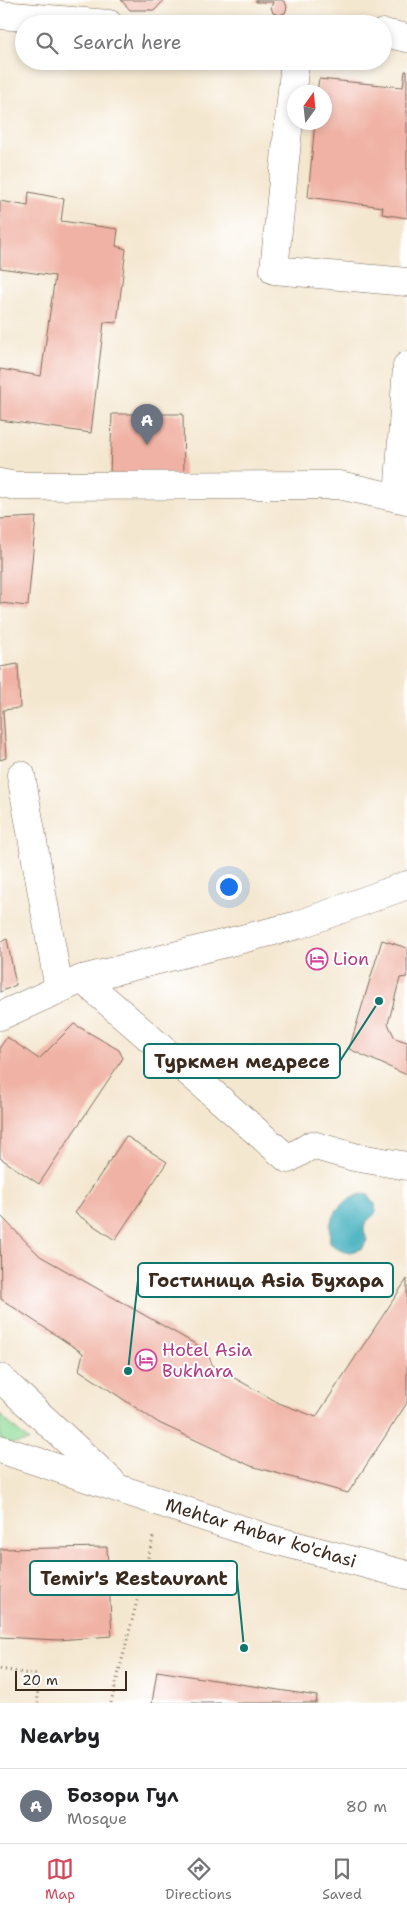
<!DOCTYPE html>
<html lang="en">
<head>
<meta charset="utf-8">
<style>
	:root { --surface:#fff; --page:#f2f2f2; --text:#202124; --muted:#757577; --line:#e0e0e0; --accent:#d1495b }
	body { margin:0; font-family:"Shantell Sans",sans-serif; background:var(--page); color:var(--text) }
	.compass { position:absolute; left:287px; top:85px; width:45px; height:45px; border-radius:50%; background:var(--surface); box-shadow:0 2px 8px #0003; rotate:15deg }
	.scale { position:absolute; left:15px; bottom:12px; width:112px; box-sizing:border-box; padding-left:5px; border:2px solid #3b2a1e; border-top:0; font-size:14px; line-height:18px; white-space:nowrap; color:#3b2a1e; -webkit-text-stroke:4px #fff; paint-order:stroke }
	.you { position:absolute; left:228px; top:886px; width:18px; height:18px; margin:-12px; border:4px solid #fff; border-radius:50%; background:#1a73e8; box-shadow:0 0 0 8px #1a73e833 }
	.badge { display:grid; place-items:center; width:32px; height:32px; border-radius:50%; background:var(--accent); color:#fff; font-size:16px; font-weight:700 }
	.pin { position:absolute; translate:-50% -41px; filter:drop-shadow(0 1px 2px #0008) }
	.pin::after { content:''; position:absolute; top:26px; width:18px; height:15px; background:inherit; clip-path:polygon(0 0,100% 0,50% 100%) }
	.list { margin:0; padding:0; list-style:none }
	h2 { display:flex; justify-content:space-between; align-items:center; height:65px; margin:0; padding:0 20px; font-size:21px }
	h2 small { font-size:16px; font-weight:400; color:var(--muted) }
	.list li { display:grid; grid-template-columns:32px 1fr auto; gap:15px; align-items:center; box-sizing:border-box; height:75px; padding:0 20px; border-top:1px solid var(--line) }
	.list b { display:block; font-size:19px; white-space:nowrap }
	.list p { margin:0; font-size:16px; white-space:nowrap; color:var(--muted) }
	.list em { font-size:16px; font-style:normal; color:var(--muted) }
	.icon { flex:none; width:28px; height:28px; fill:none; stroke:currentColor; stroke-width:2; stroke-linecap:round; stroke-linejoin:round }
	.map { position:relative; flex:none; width:407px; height:1703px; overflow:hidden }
	.search { position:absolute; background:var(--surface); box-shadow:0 2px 8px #0003; left:15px; right:15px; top:15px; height:55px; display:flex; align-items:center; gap:12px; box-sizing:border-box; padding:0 18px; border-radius:28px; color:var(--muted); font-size:19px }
	.sheet { height:140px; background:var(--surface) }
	nav { display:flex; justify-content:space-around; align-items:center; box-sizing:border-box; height:70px; border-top:1px solid var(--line); background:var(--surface); font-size:14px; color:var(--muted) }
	nav a { display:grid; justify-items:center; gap:2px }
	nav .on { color:var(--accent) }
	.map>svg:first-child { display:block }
	.green { fill:#8fda96; stroke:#65825a }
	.water { fill:#3eadbc; stroke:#3c6c6d }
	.building { fill:#f0b2a4 }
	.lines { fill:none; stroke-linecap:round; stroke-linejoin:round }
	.minor-casing { stroke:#7c6c5c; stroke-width:29 }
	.path { stroke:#7c6c5c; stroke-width:3; stroke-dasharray:1 4; stroke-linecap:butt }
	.minor { stroke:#fff; stroke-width:28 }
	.labels { text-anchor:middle; stroke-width:4; stroke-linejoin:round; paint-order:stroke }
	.hotel-label { font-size:18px; fill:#b23c85; stroke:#fff; text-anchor:start }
	.street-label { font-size:18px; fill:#3b2a1e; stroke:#fff }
	.leader { fill:none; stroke:#0f766e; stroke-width:2 }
	.callout-dot { fill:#0f766e; stroke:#fff; stroke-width:2 }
	.callout { fill:#fff; stroke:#0f766e; stroke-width:2 }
	.callout-label { font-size:19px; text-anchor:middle; font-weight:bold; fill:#3b2a1e }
</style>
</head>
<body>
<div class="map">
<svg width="407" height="1703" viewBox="0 0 407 1703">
	<rect width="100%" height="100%" fill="#fff"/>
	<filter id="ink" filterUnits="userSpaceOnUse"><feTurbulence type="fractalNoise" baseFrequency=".02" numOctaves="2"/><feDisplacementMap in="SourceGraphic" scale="10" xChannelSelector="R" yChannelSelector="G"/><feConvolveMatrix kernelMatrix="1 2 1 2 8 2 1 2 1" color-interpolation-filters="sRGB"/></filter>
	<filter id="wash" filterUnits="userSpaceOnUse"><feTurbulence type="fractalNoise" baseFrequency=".0096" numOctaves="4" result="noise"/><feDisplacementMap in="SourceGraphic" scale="20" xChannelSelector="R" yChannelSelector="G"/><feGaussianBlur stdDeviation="1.12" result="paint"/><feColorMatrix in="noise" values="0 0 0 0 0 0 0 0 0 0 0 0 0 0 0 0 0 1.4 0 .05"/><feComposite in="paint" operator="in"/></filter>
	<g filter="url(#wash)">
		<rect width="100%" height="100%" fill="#f4e7d0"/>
		<polygon class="green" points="0,1415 29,1441 12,1444 0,1439"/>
		<path class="water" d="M361,1194L369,1195L375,1204L376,1213C365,1223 361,1224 367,1240L363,1248C347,1254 343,1254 330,1243C327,1218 337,1202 361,1194Z"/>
		<g id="blocks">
			<g class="building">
				<polygon points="121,0 164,0 155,10 130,10"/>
				<polygon points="256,0 281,0 285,2 287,7 285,13 279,15 273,13 271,7 273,2 256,2"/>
				<polygon points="405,71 407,71 407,218 382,214 383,207 308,197 315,122 324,122 324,92 317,92 319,79 403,87"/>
				<polygon points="29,192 64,199 61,221 118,229 116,246 126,249 117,323 104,322 91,433 0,420 0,369 41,376 55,276 0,268 0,201 28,206"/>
				<polygon points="112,414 183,414 184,476 110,476"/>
				<polygon points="36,517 28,606 0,603 0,519"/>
				<polygon points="18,664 20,708 3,710 6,758 0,760 0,667"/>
				<polygon points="7,939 16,985 0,992 0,942"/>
				<polygon points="382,940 407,948 407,977 400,978 388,1024 395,1038 407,1042 407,1075 349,1049"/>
				<polygon points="74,1024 119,1050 123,1058 39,1184 0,1158 0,1047 7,1037 39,1059"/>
				<polygon points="126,1136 167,1162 115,1240 75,1213"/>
				<polygon points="0,1215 40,1256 206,1350 213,1366 279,1403 316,1417 407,1279 407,1403 348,1493 251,1466 159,1423 79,1370 83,1353 1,1299"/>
				<polygon points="107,1547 112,1636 58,1640 0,1637 0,1549"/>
				<polygon points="157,1671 317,1696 316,1703 152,1703"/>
			</g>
		</g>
	</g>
	<g filter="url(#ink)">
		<use href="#blocks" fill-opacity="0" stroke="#7c6c5c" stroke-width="1"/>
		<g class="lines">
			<g class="minor-casing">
				<g id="minor">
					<polyline points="0,15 109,24"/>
					<polyline points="383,33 407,38"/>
					<polyline points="295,61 274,270 407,282"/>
					<polyline points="0,483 16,486 339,485 407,500"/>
					<polyline points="398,498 407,366"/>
					<polyline points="21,775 59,989"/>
					<polyline points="82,979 288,1159 312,1145 354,1157 407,1166"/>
					<polyline points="0,1016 82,979 298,925 407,885"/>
					<polyline points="0,1378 111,1481"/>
					<polyline points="0,1449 267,1538 407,1575"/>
				</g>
			</g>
			<g class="path">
				<polyline points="0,1669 37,1675 38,1703"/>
				<polyline points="111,1703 154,1534"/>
			</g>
			<use href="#minor" class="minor"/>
		</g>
	</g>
	<defs>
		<g id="hotel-ring" transform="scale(1.125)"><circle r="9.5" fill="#fff" stroke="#d1479c" stroke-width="1.5"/><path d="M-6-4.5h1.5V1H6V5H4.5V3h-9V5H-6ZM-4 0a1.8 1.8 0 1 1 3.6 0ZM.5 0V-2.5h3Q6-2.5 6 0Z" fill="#d1479c"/></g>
	</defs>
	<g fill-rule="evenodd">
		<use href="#hotel-ring" x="317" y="959"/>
		<use href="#hotel-ring" x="146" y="1360"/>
	</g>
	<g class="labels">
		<g class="hotel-label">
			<text x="333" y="965">Lion</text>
			<text x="162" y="1356">Hotel Asia<tspan x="162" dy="21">Bukhara</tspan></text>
		</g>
		<g class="street-label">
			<text transform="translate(261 1533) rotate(17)" y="6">Mehtar Anbar ko'chasi</text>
		</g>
	</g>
	<path class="leader" d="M379 1001L340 1061M128 1371L138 1280M244 1648L237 1578"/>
	<g class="callout-dot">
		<circle cx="379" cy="1001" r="5"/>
		<circle cx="128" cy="1371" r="5"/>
		<circle cx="244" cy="1648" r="5"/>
	</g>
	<g class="callout">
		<rect x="144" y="1044" width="196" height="34" rx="5"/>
		<rect x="138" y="1263" width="255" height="34" rx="5"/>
		<rect x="30" y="1561" width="207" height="34" rx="5"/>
	</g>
	<g class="callout-label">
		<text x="242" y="1068">Туркмен медресе</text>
		<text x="266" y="1287">Гостиница Asia Бухара</text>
		<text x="134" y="1585">Temir's Restaurant</text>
	</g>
</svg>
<svg class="compass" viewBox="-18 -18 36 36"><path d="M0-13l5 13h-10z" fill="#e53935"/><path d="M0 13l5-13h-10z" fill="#757577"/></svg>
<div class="scale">20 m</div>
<div class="you"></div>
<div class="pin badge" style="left:147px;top:445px;background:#6b7280">A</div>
<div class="search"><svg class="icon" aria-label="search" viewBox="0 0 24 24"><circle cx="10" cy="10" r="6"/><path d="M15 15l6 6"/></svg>Search here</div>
</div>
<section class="sheet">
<h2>Nearby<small></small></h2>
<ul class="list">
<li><span class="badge" style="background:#6b7280">A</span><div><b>Бозори Гул</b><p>Mosque</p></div><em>80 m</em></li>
</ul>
</section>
<nav>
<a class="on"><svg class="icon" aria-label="map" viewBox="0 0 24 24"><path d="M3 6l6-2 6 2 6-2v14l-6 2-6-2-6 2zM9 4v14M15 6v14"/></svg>Map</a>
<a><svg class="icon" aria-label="directions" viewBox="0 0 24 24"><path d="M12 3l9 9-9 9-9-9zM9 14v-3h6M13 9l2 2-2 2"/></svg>Directions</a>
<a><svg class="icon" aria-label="saved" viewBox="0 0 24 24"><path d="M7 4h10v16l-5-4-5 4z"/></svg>Saved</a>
</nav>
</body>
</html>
